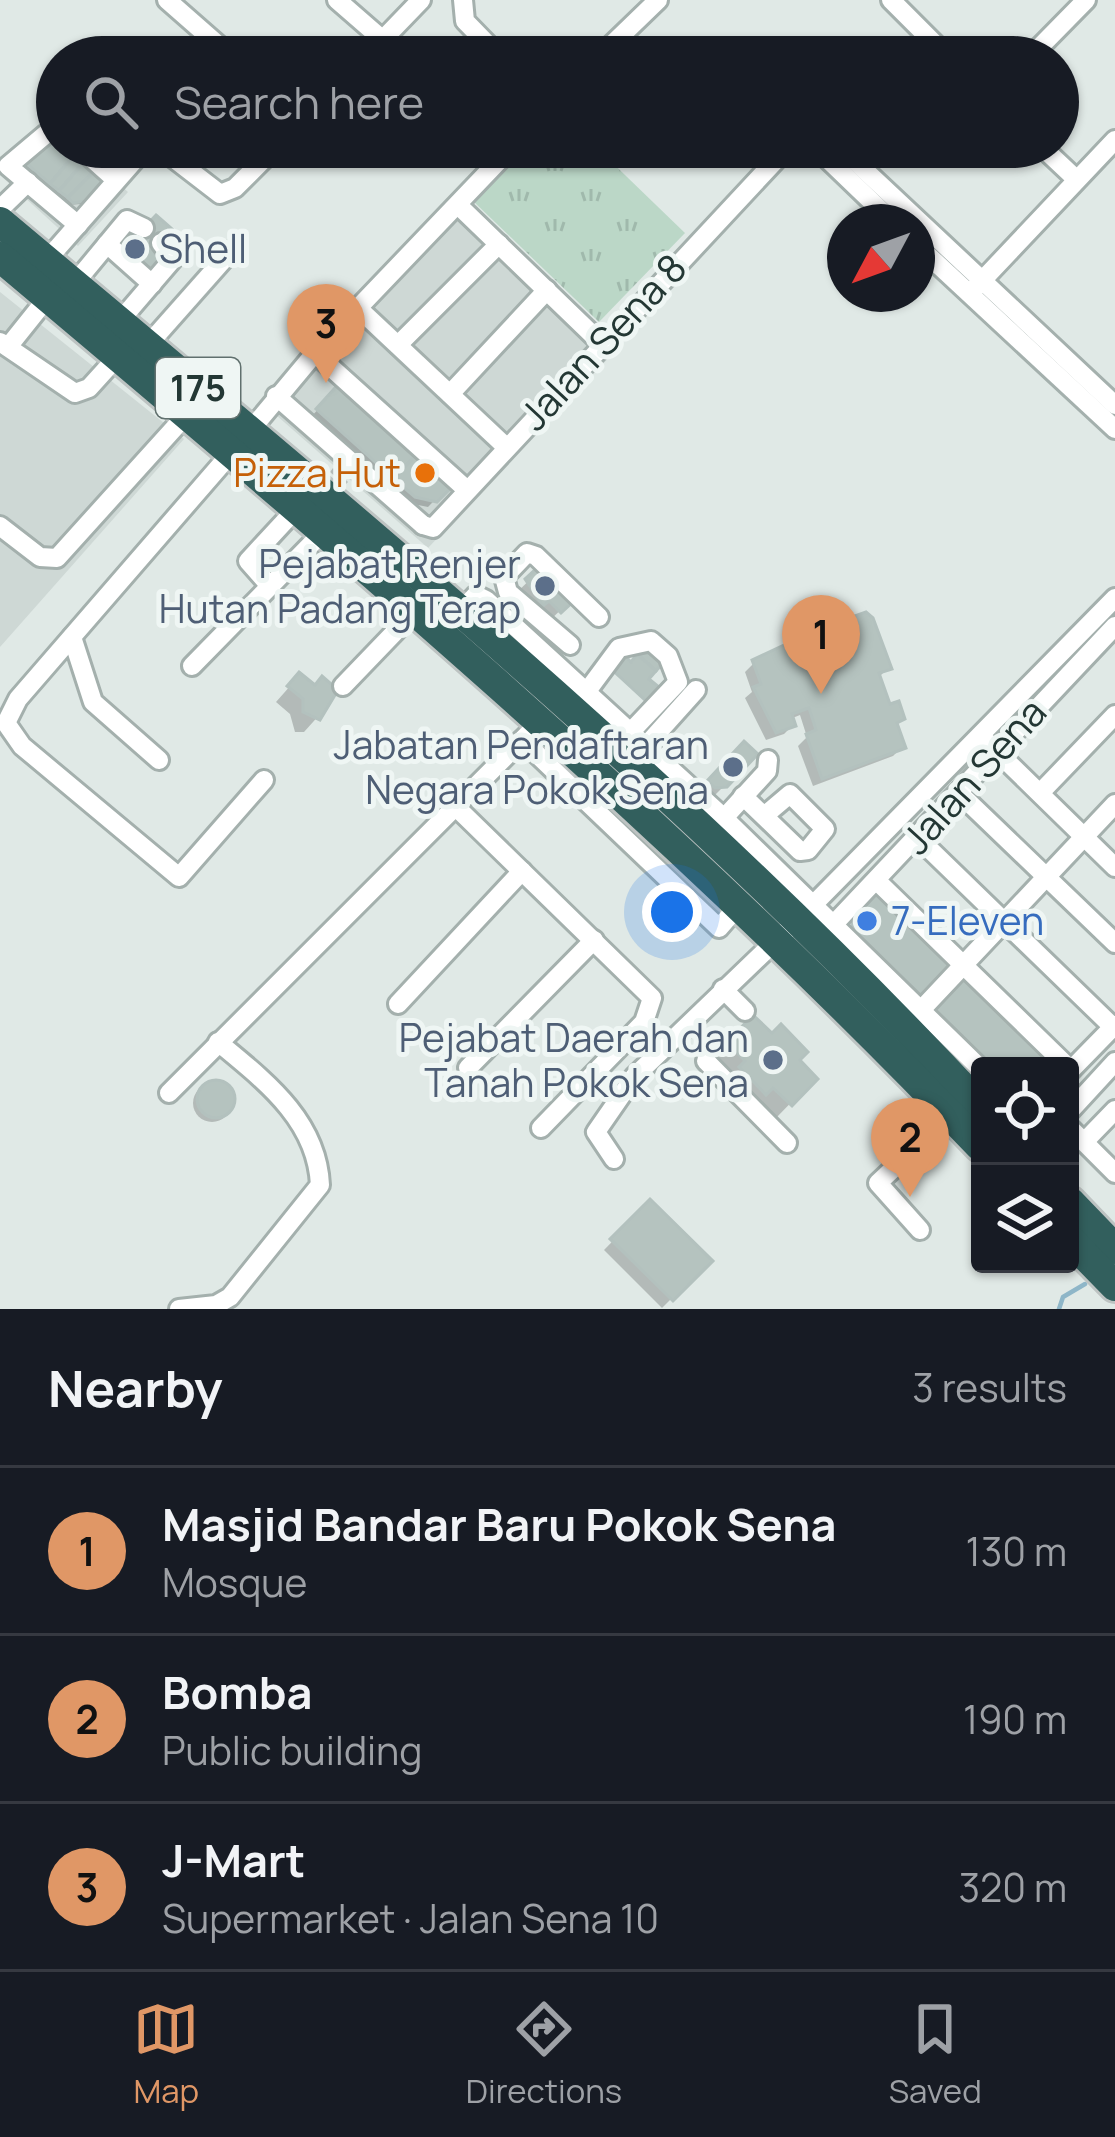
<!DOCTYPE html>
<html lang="en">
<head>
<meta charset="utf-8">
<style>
	:root { --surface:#171b24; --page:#20242c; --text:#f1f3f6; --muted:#9ea1a6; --line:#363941; --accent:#e09766 }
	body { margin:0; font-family:Manrope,sans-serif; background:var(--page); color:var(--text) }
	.controls { position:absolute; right:36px; bottom:36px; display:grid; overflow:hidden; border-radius:12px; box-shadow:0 3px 9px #0004 }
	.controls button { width:108px; height:108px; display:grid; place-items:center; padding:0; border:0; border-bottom:3px solid var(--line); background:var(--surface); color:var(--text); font:60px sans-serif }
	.compass { position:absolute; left:827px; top:204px; width:108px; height:108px; border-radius:50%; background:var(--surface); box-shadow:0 3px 9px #0004; rotate:229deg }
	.you { position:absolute; left:672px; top:912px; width:42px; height:42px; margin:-30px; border:9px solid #fff; border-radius:50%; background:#1a73e8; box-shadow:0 0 0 18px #1a73e833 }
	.badge { display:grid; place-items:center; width:78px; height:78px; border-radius:50%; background:var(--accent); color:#111; font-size:39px; font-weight:700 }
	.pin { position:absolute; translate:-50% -99px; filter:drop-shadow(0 3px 6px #0008) }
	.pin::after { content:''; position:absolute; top:63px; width:42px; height:36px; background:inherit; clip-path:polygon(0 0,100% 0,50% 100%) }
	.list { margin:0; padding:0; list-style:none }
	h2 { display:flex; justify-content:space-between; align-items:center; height:156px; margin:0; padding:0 48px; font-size:51px }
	h2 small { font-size:39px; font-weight:400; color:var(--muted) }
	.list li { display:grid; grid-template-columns:78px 1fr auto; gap:36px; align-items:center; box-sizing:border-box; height:168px; padding:0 48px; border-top:3px solid var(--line) }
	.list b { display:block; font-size:45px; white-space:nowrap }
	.list p { margin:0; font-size:39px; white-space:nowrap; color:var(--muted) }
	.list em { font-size:39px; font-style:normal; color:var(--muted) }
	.icon { flex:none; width:66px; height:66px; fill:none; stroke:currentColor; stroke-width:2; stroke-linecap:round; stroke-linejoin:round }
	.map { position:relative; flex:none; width:1115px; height:1309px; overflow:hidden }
	.search { position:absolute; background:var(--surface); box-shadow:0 3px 9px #0004; left:36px; right:36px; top:36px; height:132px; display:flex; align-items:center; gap:30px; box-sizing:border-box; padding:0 42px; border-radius:66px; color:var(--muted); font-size:45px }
	.sheet { height:660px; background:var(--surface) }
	nav { display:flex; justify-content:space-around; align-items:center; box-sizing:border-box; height:168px; border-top:3px solid var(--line); background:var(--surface); font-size:33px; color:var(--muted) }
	nav a { display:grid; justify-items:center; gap:6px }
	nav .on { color:var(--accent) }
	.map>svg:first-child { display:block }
	.built { fill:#ced8d5 }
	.grass { fill:url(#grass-tufts) }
	.shadow { fill:#0003 }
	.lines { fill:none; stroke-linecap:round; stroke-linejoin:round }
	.stream { stroke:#8eb6c8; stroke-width:4.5 }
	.building { fill:#b5c3bf; stroke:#b3c1be; stroke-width:3 }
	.minor-casing { stroke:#a4b0ad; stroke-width:24 }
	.highway-casing { stroke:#bdc3c2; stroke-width:36 }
	.minor { stroke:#fff; stroke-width:18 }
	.highway { stroke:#325f5d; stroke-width:30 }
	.service-dot { fill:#5c6f8a; stroke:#eff6f4; stroke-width:4.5 }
	.food-dot { fill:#e8710a; stroke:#eff6f4; stroke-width:4.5 }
	.shop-dot { fill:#3f7fe0; stroke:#eff6f4; stroke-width:4.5 }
	.labels { text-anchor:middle; stroke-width:10; stroke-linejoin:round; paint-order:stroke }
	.shield { fill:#eff6f4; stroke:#60706e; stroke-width:3 }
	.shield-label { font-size:36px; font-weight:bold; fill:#233734 }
	.service-label { font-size:39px; fill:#4e5e75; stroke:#eff6f4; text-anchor:end }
	.street-label { font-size:39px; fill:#233734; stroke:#eff6f4 }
	.food-label { font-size:39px; fill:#c56008; stroke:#eff6f4; text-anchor:end }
	.shop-label { font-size:39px; fill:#366cbe; stroke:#eff6f4; text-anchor:start }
</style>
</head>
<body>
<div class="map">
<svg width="1115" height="1309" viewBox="0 0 1115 1309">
	<defs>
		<pattern id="grass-tufts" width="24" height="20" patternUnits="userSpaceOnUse" patternTransform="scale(3)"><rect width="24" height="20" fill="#bbd7c7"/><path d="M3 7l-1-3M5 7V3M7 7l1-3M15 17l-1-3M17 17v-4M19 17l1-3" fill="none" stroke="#a0b9ac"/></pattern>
	</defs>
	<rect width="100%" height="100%" fill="#e0e9e6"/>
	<g class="built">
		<polygon points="53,125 57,147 77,147 128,192 78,246 0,175 0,159"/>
		<polygon points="458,192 619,347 428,548 260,401"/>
		<polygon points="0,292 184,439 0,647"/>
	</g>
	<polygon class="grass" points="525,147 596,147 685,233 599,322 473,201"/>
	<g class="shadow">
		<polygon points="62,147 102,182 81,204 68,205 19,168"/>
		<polygon points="345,381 453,481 428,507 408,503 309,419"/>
		<polygon points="333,468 348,482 345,485 330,472"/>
		<polygon points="540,570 570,601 545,625 513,596"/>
		<polygon points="840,625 888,668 878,678 889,708 902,719 895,726 902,747 893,756 813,786 798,746 807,737 800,715 790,719 793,725 784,734 766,740 745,698 752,692 745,672 754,663 832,638"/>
		<polygon points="299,676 331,702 304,732 295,732 290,714 276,702"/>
		<polygon points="730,759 725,785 710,800 695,797"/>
		<polygon points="961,976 1053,1064 1052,1066 980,1066 923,1016"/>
		<polygon points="753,1019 814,1079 776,1118 757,1100 750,1107 715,1058"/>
		<circle cx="212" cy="1103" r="19"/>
		<polygon points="650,1203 709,1261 662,1308 604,1250"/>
	</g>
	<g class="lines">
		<polyline class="stream" points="1059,1309 1063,1297 1085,1284"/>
	</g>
	<g class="building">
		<polygon points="57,139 57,147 75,154 50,184 22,160"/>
		<polygon points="75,154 84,162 59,191 50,184"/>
		<polygon points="84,162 94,171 68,198 59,191"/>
		<polygon points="94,171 106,182 87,201 73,203 68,198"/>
		<polygon points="156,215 172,229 158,246 171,257 156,274 117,240 130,225 139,233"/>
		<polygon points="345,377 422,448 394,479 316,409"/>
		<polygon points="422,448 458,481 437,502 415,497 394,479"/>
		<polygon points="540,565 574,601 561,613 549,601 543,606 525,579"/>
		<polygon points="866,612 873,618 892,669 879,673 890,704 899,701 905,719 897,723 906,748 822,779 806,734 816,730 809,708 792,714 796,726 776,733 753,687 761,684 752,660 801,637 804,646 842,632 838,622"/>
		<polygon points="649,642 667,659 656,671 637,654"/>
		<polygon points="621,652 631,662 637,654 656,671 649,679 660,688 647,702 608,666"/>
		<polygon points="299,672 315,685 322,676 338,690 320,720 303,712 303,699 287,686"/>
		<polygon points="744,741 758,754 727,787 715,788 707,781"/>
		<polygon points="876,890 955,964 923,999 852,932 852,917"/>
		<polygon points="961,972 1056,1066 993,1066 930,1005"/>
		<polygon points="753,1015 772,1033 781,1024 808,1052 800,1060 818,1079 792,1106 773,1088 766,1095 739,1067 745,1061 727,1042"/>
		<circle cx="216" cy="1099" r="19"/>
		<polygon points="650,1199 713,1261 673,1301 610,1239"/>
	</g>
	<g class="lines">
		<g class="minor-casing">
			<g id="minor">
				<polyline points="167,0 232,57"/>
				<polyline points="337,0 383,40"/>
				<polyline points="463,0 465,21 500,57"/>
				<polyline points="891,0 948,57"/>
				<polyline points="366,57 421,0"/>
				<polyline points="599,57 658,0"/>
				<polyline points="1030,57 1086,0"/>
				<polyline points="57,132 46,134 8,166 78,225"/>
				<polyline points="79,147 116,180"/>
				<polyline points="159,147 220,194 235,188 276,147"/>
				<polyline points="815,147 893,222"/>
				<polyline points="840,147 1115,405"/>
				<polyline points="1042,147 1076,179"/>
				<polyline points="458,205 601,343"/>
				<polyline points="0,209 28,182"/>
				<polyline points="107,244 152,284"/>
				<polyline points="917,245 1115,429"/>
				<polyline points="46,261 146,147"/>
				<polyline points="74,284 127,220 144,228"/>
				<polyline points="976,287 1115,140"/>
				<polyline points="358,308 505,446"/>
				<polyline points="119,322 173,259 161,243"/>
				<polyline points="0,342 75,393 89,388 118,356"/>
				<polyline points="398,345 499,244"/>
				<polyline points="147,346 232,250"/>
				<polyline points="8,347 48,297"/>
				<polyline points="315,353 467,490"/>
				<polyline points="450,394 547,290"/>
				<polyline points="276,396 423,525"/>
				<polyline points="249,432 315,353 512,147"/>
				<polyline points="232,452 18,699 6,723 22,746 179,877 264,780"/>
				<polyline points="423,525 433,528 788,147"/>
				<polyline points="0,526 40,557 57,558 187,414"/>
				<polyline points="270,586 248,561 298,507"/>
				<polyline points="462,610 476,595 486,600 724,818 980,1068"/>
				<polyline points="72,637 93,702 159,760"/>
				<polyline points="570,645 508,592 504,577 527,553 536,556 599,617"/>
				<polyline points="192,666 325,530"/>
				<polyline points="343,686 417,609"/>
				<polyline points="579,702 619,648 651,641 668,656 678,682 624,739"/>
				<polyline points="522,740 719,928 739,905"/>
				<polyline points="987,742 1115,867"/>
				<polyline points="644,748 696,690"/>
				<polyline points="1040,793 1115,715"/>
				<polyline points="960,794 1115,943"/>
				<polyline points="743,796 800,851 808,850 825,829 790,794 764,816"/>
				<polyline points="455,806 652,998 644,1022 541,1128"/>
				<polyline points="724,818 767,771 768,760"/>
				<polyline points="918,838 1113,1027"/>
				<polyline points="877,881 1067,1066"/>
				<polyline points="833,925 1115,626"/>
				<polyline points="723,989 745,1011"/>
				<polyline points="398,1004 522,871"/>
				<polyline points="921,1010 1115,804"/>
				<polyline points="706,1061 787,1143"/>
				<polyline points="468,1068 594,940"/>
				<polyline points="1070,1071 1115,1025"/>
				<polyline points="169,1093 541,721"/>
				<polyline points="1070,1111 1115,1062"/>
				<polyline points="1070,1128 1115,1173"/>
				<polyline points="1085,1141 1115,1110"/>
				<polyline points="912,1151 878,1183 920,1230"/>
				<polyline points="614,1159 596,1132 634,1077 813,905 1115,598"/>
				<path d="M179,1309L216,1305L230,1297L320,1185C317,1120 265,1081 218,1042"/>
			</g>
		</g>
		<g class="highway-casing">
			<g id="highway">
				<path d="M0,222C336,504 680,784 980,1106"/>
				<path d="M0,257C339,542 674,826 980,1146"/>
				<polyline points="1070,1202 1115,1249"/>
				<polyline points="1070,1240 1115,1286"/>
			</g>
		</g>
		<use href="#minor" class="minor"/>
		<use href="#highway" class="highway"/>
	</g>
	<g class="service-dot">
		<circle cx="135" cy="249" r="12"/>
		<circle cx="545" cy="586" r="12"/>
		<circle cx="733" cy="767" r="12"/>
		<circle cx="773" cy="1060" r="12"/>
	</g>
	<circle class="food-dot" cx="425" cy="473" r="12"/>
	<circle class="shop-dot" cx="867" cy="921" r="12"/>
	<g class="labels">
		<rect class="shield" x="156" y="358" width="84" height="60" rx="9"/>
		<g class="shield-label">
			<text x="198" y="401">175</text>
		</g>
		<g class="service-label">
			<text x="159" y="263" text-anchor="start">Shell</text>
			<text x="521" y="578">Pejabat Renjer<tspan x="521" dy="45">Hutan Padang Terap</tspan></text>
			<text x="709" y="759">Jabatan Pendaftaran<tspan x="709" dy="45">Negara Pokok Sena</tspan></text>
			<text x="749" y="1052">Pejabat Daerah dan<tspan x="749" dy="45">Tanah Pokok Sena</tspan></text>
		</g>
		<g class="street-label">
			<text transform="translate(603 342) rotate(-47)" y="14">Jalan Sena 8</text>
			<text transform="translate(974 776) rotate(-48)" y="14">Jalan Sena</text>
		</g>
		<g class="food-label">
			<text x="401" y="487">Pizza Hut</text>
		</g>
		<g class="shop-label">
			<text x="891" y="935">7-Eleven</text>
		</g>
	</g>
</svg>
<div class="controls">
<button><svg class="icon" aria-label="locate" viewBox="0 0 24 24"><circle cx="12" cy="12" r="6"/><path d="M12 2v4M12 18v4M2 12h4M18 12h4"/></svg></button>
<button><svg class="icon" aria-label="layers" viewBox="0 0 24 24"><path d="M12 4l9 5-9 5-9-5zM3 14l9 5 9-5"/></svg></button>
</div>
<svg class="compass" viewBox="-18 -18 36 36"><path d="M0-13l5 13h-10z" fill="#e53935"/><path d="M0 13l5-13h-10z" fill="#9ea1a6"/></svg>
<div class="you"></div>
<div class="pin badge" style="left:821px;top:694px">1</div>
<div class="pin badge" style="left:910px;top:1197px">2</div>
<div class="pin badge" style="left:326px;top:383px">3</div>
<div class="search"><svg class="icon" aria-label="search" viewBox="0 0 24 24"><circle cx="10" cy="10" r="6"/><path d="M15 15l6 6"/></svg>Search here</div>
</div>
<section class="sheet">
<h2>Nearby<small>3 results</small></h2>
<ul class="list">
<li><span class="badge">1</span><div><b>Masjid Bandar Baru Pokok Sena</b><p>Mosque</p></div><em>130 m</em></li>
<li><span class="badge">2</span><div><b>Bomba</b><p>Public building</p></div><em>190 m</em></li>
<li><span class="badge">3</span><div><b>J-Mart</b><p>Supermarket · Jalan Sena 10</p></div><em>320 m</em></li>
</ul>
</section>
<nav>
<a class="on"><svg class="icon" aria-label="map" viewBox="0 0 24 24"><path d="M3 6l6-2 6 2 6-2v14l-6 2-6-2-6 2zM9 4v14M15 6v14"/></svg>Map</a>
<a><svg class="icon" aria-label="directions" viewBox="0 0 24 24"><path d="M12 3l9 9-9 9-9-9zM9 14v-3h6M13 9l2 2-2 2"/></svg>Directions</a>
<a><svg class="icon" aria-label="saved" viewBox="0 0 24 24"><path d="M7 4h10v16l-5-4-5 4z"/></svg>Saved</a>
</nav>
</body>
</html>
